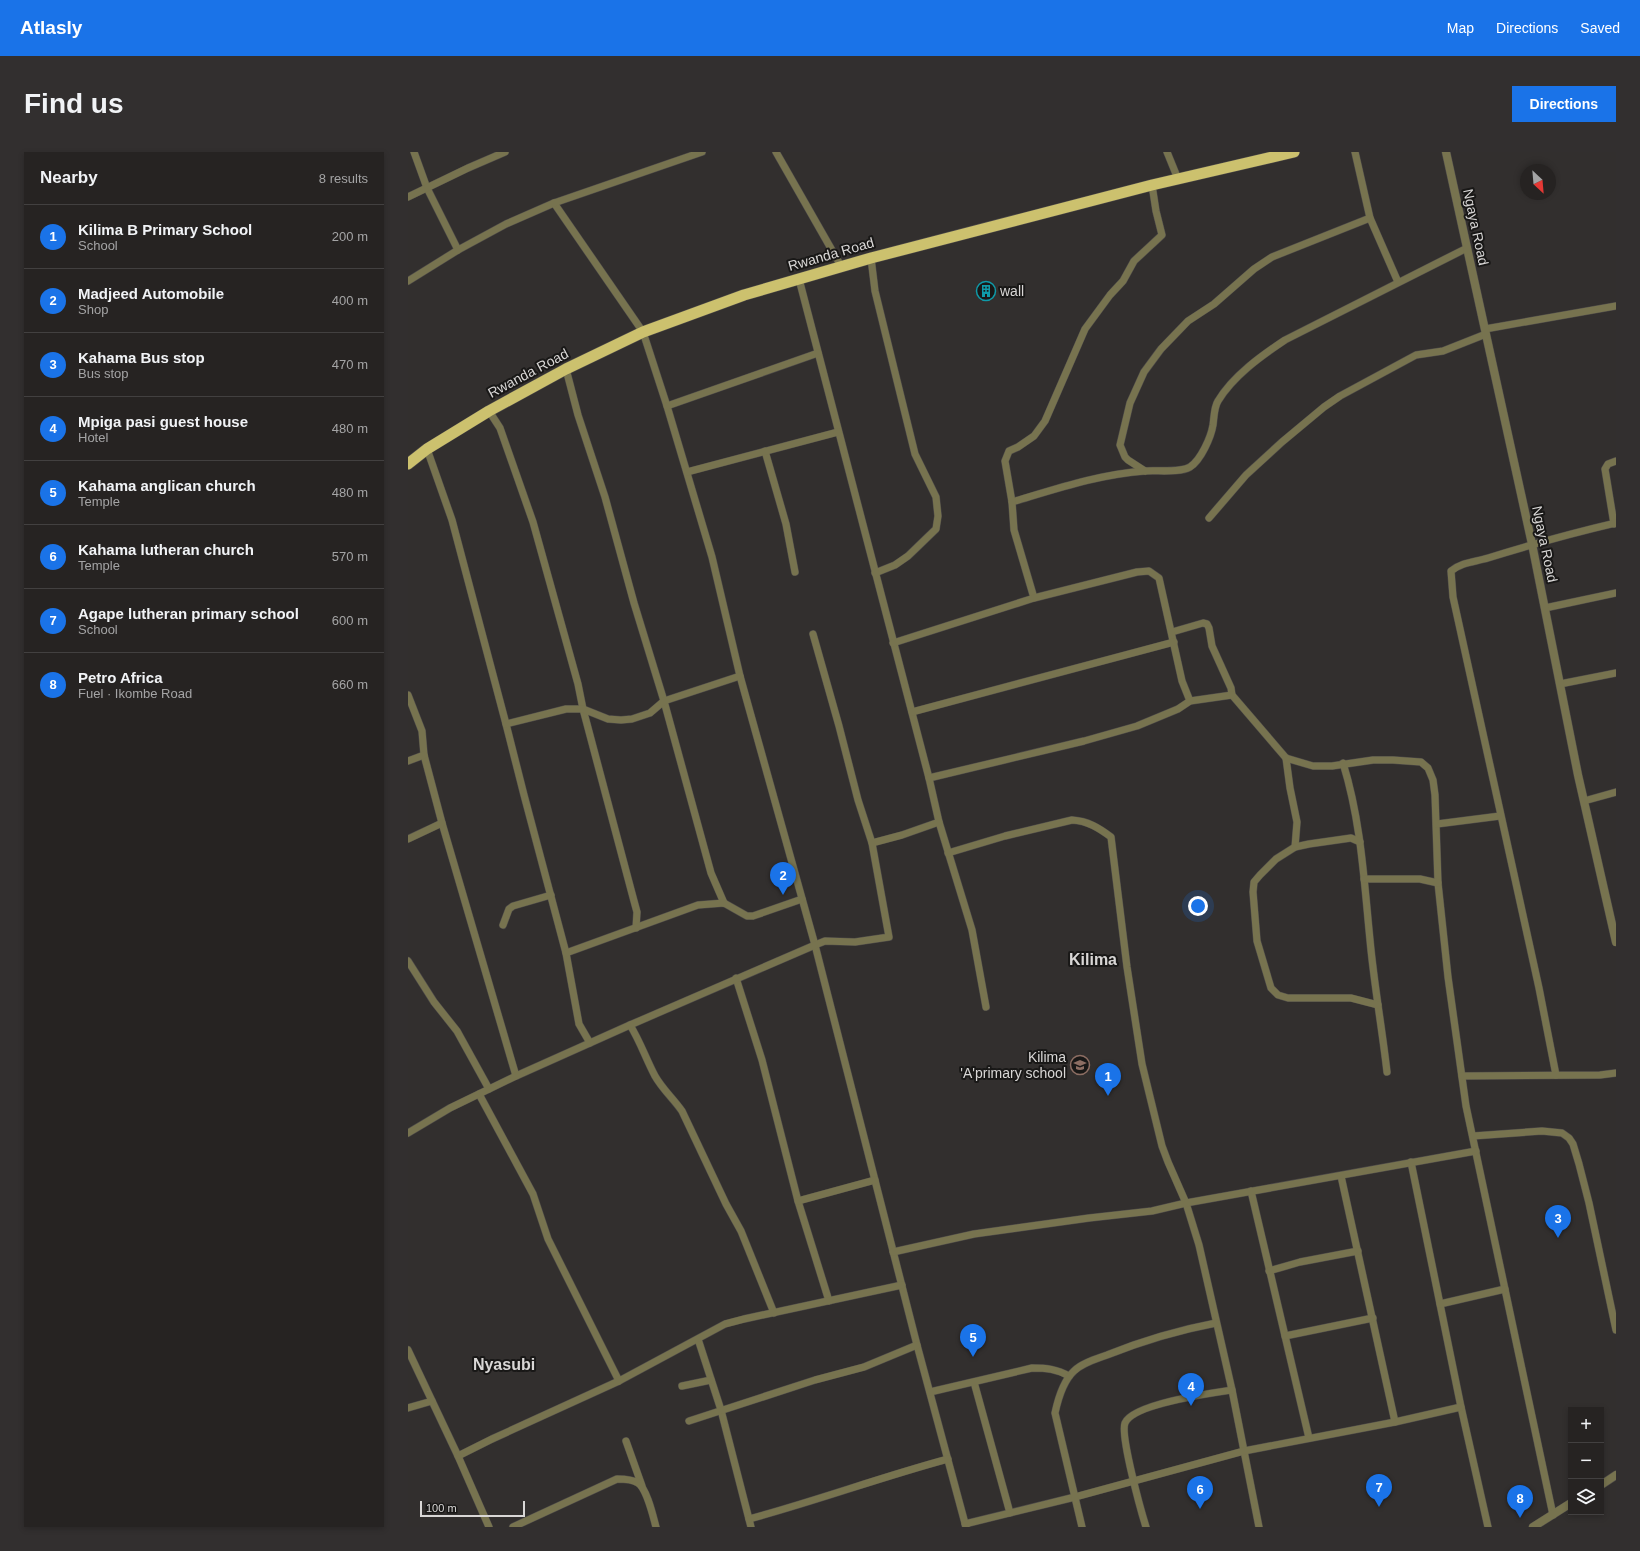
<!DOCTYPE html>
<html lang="en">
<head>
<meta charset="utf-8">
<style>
	:root { --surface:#262322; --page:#322f2f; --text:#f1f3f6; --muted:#a4a4a5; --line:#424040; --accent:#1a73e8 }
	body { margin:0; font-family:Helvetica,sans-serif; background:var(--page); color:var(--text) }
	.controls { position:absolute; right:12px; bottom:12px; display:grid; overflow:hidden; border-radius:0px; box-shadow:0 2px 6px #0003 }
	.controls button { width:36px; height:36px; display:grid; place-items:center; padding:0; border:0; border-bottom:1px solid var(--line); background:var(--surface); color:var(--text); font:20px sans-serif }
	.compass { position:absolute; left:1112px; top:12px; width:36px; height:36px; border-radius:50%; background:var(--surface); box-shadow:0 2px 6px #0003; rotate:154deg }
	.scale { position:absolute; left:12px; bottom:10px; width:105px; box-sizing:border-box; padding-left:4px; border:2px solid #d9d7d6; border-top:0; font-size:11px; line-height:14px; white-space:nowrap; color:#d9d7d6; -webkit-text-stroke:3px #191817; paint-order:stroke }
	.you { position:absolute; left:790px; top:754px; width:14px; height:14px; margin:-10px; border:3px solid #fff; border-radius:50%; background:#1a73e8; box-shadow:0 0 0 6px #1a73e833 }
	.badge { display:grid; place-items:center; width:26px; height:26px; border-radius:50%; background:var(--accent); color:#fff; font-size:13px; font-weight:700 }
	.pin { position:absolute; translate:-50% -33px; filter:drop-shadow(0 1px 2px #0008) }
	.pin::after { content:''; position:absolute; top:21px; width:14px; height:12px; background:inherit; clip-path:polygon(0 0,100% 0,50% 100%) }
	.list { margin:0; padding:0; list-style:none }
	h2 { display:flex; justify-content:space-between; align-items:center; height:52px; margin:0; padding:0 16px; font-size:17px }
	h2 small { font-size:13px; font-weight:400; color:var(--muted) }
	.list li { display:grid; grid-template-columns:26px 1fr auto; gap:12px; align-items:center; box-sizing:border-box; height:64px; padding:0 16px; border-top:1px solid var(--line) }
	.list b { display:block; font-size:15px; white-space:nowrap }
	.list p { margin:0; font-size:13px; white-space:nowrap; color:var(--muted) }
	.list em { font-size:13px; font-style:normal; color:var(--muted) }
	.icon { flex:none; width:22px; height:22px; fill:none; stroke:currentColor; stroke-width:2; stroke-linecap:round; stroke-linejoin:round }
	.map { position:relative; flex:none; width:1208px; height:1375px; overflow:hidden; border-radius:0px }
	header { display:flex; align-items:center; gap:24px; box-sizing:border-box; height:56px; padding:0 20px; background:var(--accent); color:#fff }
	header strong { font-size:19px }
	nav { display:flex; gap:22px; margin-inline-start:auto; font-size:14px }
	.intro { display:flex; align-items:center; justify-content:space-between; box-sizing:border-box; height:96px; padding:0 24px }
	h1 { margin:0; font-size:28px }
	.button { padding:10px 18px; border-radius:0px; background:var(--accent); color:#fff; font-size:14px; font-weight:700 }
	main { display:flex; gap:24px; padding:0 24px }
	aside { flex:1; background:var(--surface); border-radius:0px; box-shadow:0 2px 6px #0003 }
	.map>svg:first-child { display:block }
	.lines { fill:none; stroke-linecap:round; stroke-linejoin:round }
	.minor-casing { stroke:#4d4a49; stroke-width:8 }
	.tertiary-casing { stroke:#4d4a49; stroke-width:9 }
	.trunk-casing { stroke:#4d4a49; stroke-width:12 }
	.minor { stroke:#77734f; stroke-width:7 }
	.tertiary { stroke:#77734f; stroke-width:8 }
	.trunk { stroke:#ccc16e; stroke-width:11 }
	.labels { text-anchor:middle; stroke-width:4; stroke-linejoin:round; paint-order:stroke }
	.street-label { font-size:14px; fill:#d9d7d6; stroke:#191817 }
	.poi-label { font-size:14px; fill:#d9d7d6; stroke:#191817; text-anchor:start }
	.quarter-label { font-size:16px; font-weight:bold; fill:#d9d7d6; stroke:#191817 }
</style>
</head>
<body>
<header>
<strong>Atlasly</strong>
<nav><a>Map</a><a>Directions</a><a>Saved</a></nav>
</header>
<div class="intro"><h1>Find us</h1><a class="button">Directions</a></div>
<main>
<aside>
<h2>Nearby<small>8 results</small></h2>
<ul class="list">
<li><span class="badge">1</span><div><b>Kilima B Primary School</b><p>School</p></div><em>200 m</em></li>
<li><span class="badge">2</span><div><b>Madjeed Automobile</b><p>Shop</p></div><em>400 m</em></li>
<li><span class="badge">3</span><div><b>Kahama Bus stop</b><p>Bus stop</p></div><em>470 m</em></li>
<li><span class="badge">4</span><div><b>Mpiga pasi guest house</b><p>Hotel</p></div><em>480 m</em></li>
<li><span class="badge">5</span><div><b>Kahama anglican church</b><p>Temple</p></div><em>480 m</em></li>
<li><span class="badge">6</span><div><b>Kahama lutheran church</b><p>Temple</p></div><em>570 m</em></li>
<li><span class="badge">7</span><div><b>Agape lutheran primary school</b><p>School</p></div><em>600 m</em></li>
<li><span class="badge">8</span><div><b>Petro Africa</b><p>Fuel · Ikombe Road</p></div><em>660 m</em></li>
</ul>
</aside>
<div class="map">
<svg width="1208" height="1375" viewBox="0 0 1208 1375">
	<rect width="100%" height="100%" fill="#322f2e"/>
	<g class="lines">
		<g class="minor-casing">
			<g id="minor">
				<polyline points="6,0 19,36 50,98"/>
				<polyline points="368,0 433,114"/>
				<polyline points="759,0 770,27"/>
				<polyline points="947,0 962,66 990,130"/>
				<polyline points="0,45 60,16 97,0"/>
				<polyline points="146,51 235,180 259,254 304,405 332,524 407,793 509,1193 558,1375"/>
				<polyline points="463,106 467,139 507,302 528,345 530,364 528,377 500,404 487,413 467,421"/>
				<polyline points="391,127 521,626"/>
				<polyline points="0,129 50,98 98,72 146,51 294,0"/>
				<polyline points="1077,177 1208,154"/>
				<polyline points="158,217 170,263 197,345 226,451 256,549 303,721 316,751"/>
				<polyline points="259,254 410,201"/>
				<polyline points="81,259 92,276 125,370 170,532 175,557 226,749 229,760 228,776"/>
				<polyline points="19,297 44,368 98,572 116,643 158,801 171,872 182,891"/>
				<polyline points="357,299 378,372 387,420"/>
				<polyline points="737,319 720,308 717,305 712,293 722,251 736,220 753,197 780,169 806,152 846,117 864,105 962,66"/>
				<polyline points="279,320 430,280"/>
				<path d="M604,350C648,337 692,322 737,319C749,318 772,321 782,315C793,308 803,285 805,273C806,266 806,255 810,249C825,224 853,204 877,188L1059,96"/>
				<polyline points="801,366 838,323 874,290 916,255 932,244 1008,203 1035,199 1078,182"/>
				<polyline points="1206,372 1197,317 1200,312 1208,309"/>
				<polyline points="626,446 606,378 604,350 597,309 601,299 610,295 626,284 637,269 677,177 702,143 715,129 726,109 754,83 748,59 744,33"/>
				<polyline points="1137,456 1208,441"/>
				<polyline points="764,480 795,471 799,472 801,476 804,494 823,536 824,543 878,606 905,614 924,614 965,608 985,608 1013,610 1020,616 1025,628 1027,643 1030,731 1040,825 1058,954 1145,1363"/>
				<polyline points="405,482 431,574 450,648 464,691"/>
				<polyline points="485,491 626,446 729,420 741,419 751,426 774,529 782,549"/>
				<polyline points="1152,532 1208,521"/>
				<polyline points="0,543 14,579 16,603 34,671 108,924"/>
				<polyline points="504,560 766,490"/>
				<polyline points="98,572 158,557 175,557 200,567 213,568 224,567 242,561 256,549 332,524"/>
				<polyline points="878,606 882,636 889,670 887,695"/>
				<polyline points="0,609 16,603"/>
				<path d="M935,611C953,669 956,728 962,788C966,832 974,876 979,920"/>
				<polyline points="1176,649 1208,640"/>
				<polyline points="531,670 564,778 578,855"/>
				<polyline points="1029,672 1092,664"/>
				<polyline points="0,687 34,671"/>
				<polyline points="952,690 943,686 901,692 887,695 868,707 852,723 846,730 845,740 849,789 863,836 870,843 880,846 943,846 970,853"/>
				<path d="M540,701L597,684L664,668C680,669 691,676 703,685L719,815L734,912L754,994L760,1010L778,1051L791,1093L824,1238L851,1375"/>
				<polyline points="956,727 1012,727 1030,731"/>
				<polyline points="95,773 101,757 105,754 143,743"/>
				<polyline points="158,801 290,753 316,751 339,764 345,764 394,747"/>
				<polyline points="0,809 26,850 49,879 81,937"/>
				<polyline points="328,826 354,908 390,1049 421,1149"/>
				<path d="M222,873C232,889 238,907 247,924C255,938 265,946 274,959L318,1052L333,1079L366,1161"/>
				<path d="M1148,923L1131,836L1045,445L1043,419C1054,410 1067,410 1080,406C1122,393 1165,381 1208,371"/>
				<polyline points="1054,924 1192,923 1208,921"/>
				<polyline points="71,942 125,1042 140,1087 211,1229"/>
				<polyline points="0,981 42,956 108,924 222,873 407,793 417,789 447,790 481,785 464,691 494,683 531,670 521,626 676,589 729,574 770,557 782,549 824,543"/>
				<polyline points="1065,984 1134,979 1154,981 1161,986 1165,992 1171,1012 1181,1051 1208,1178"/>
				<polyline points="1003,1010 1053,1255 1080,1375"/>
				<polyline points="933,1024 987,1270"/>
				<polyline points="843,1039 901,1286"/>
				<polyline points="390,1049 467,1028"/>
				<polyline points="485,1100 566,1082 681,1066 744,1059 778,1051 1068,999"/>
				<polyline points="861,1119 892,1110 950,1099"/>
				<polyline points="1032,1152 1097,1137"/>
				<polyline points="877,1184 965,1166"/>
				<polyline points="290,1187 313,1258 343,1375"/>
				<polyline points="0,1198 50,1304 81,1375"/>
				<polyline points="566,1230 602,1361"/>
				<polyline points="274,1234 303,1228"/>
				<path d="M522,1240L624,1216C638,1216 649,1217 661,1224"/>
				<polyline points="0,1256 24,1249"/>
				<polyline points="281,1269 407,1228 456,1215 509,1193"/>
				<polyline points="218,1289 234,1334"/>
				<polyline points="50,1304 84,1287 211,1229 317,1172 336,1167 494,1133"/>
				<path d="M341,1367C408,1349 473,1325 540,1307"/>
				<polyline points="557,1372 667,1345 836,1299 987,1270 1053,1255"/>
				<path d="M105,1375L209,1327C216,1327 224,1327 230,1331C239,1337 245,1364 248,1375"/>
				<path d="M674,1375L647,1261C650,1247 655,1229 666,1219C674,1211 688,1207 699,1203C734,1189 771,1178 808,1171"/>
				<path d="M738,1375C733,1359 712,1283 717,1271C725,1252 804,1241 824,1238"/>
			</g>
		</g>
		<g class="tertiary-casing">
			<g id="tertiary">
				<polyline points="1038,0 1124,392 1170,623 1208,790"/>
				<polyline points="1193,1333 1208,1323"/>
				<polyline points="1125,1375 1163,1351"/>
			</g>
		</g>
		<g class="trunk-casing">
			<polyline id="trunk" points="0,312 19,297 81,259 158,217 235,180 336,143 463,106 744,33 886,0"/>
		</g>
		<use href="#minor" class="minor"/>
		<use href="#tertiary" class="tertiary"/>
		<use href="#trunk" class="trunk"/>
	</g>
	<defs>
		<g id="building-ring" transform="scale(1)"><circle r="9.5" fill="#191817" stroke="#0f9aa8" stroke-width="1.5"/><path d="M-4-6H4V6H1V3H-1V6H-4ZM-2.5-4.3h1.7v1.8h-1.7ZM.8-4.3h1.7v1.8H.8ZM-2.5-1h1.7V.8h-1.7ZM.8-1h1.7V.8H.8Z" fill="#0f9aa8"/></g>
		<g id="school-ring" transform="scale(1)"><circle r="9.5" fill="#191817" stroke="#8d6e63" stroke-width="1.5"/><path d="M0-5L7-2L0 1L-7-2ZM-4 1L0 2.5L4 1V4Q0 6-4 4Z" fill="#8d6e63"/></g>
	</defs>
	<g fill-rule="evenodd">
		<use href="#building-ring" x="578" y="139"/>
		<use href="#school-ring" x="672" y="913"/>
	</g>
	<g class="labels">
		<g class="street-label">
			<text transform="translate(1068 75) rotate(78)" y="5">Ngaya Road</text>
			<text transform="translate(423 102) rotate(-16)" y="5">Rwanda Road</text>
			<text transform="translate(120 221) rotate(-28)" y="5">Rwanda Road</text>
			<text transform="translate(1137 392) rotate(78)" y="5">Ngaya Road</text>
		</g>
		<g class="poi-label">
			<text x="592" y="144">wall</text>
			<text x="658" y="910" text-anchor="end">Kilima<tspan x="658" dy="16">'A'primary school</tspan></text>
		</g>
		<g class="quarter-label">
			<text x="685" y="813">Kilima</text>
			<text x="96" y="1218">Nyasubi</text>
		</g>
	</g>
</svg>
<div class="controls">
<button>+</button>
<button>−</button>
<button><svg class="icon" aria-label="layers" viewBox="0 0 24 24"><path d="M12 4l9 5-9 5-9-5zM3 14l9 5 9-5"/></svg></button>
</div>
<svg class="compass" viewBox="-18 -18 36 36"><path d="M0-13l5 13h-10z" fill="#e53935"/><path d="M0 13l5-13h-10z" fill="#a4a4a5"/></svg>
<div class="scale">100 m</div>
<div class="you"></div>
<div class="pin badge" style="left:700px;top:944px">1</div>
<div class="pin badge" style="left:375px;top:743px">2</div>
<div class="pin badge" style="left:1150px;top:1086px">3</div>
<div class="pin badge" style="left:783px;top:1254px">4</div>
<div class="pin badge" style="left:565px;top:1205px">5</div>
<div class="pin badge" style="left:792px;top:1357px">6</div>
<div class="pin badge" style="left:971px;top:1355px">7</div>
<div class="pin badge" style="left:1112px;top:1366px">8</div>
</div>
</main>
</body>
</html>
